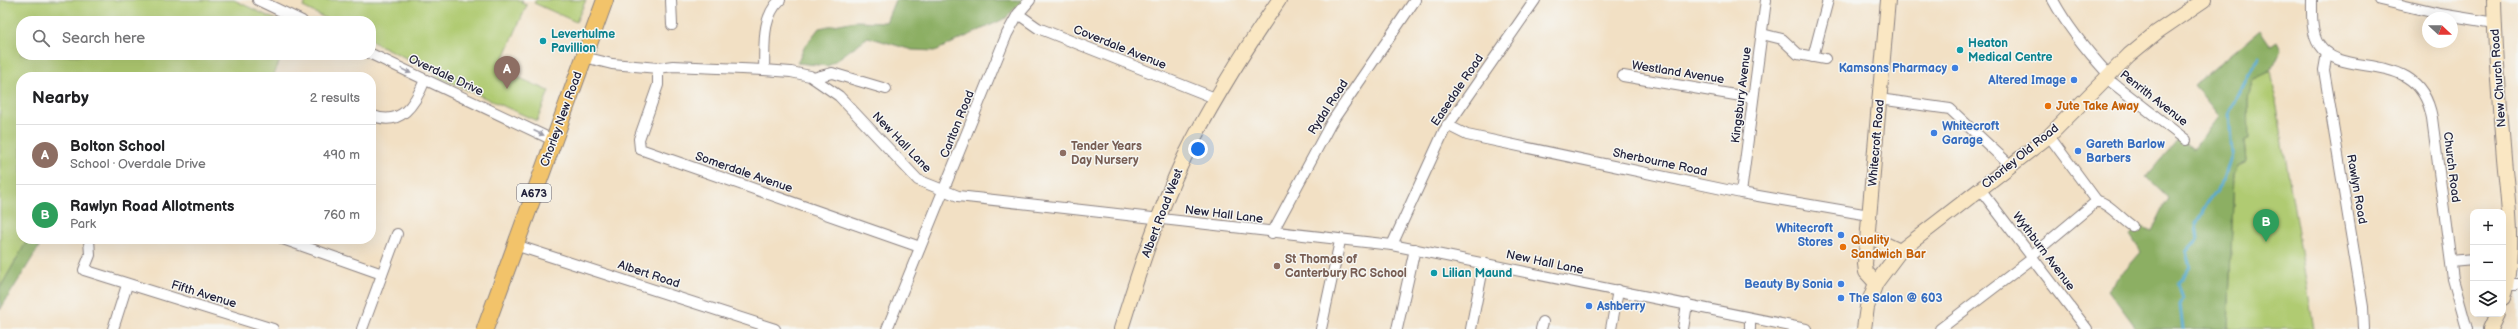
<!DOCTYPE html>
<html lang="en">
<head>
<meta charset="utf-8">
<style>
	:root { --surface:#fff; --page:#f2f2f2; --text:#202124; --muted:#757577; --line:#e0e0e0; --accent:#0b8043 }
	body { margin:0; font-family:"Balsamiq Sans",sans-serif; background:var(--page); color:var(--text) }
	.controls { position:absolute; right:12px; bottom:12px; display:grid; overflow:hidden; border-radius:8px; box-shadow:0 4px 16px #0002 }
	.controls button { width:36px; height:36px; display:grid; place-items:center; padding:0; border:0; border-bottom:1px solid var(--line); background:var(--surface); color:var(--text); font:20px sans-serif }
	.compass { position:absolute; left:2422px; top:12px; width:36px; height:36px; border-radius:50%; background:var(--surface); box-shadow:0 4px 16px #0002; rotate:112deg }
	.you { position:absolute; left:1198px; top:149px; width:14px; height:14px; margin:-10px; border:3px solid #fff; border-radius:50%; background:#1a73e8; box-shadow:0 0 0 6px #1a73e833 }
	.badge { display:grid; place-items:center; width:26px; height:26px; border-radius:50%; background:var(--accent); color:#fff; font-size:13px; font-weight:700 }
	.pin { position:absolute; translate:-50% -33px; filter:drop-shadow(0 1px 2px #0008) }
	.pin::after { content:''; position:absolute; top:21px; width:14px; height:12px; background:inherit; clip-path:polygon(0 0,100% 0,50% 100%) }
	.list { margin:0; padding:0; list-style:none }
	h2 { display:flex; justify-content:space-between; align-items:center; height:52px; margin:0; padding:0 16px; font-size:17px }
	h2 small { font-size:13px; font-weight:400; color:var(--muted) }
	.list li { display:grid; grid-template-columns:26px 1fr auto; gap:12px; align-items:center; box-sizing:border-box; height:60px; padding:0 16px; border-top:1px solid var(--line) }
	.list b { display:block; font-size:15px; white-space:nowrap }
	.list p { margin:0; font-size:13px; white-space:nowrap; color:var(--muted) }
	.list em { font-size:13px; font-style:normal; color:var(--muted) }
	.icon { flex:none; width:22px; height:22px; fill:none; stroke:currentColor; stroke-width:2; stroke-linecap:round; stroke-linejoin:round }
	.map { position:relative; flex:none; width:2518px; height:329px; overflow:hidden }
	.search { position:absolute; background:var(--surface); box-shadow:0 4px 16px #0002; left:16px; top:16px; width:360px; height:44px; display:flex; align-items:center; gap:10px; box-sizing:border-box; padding:0 14px; border-radius:16px; color:var(--muted); font-size:15px }
	.panel { position:absolute; background:var(--surface); box-shadow:0 4px 16px #0002; left:16px; top:72px; width:360px; height:172px; border-radius:16px }
	.map>svg:first-child { display:block }
	.green { fill:#b0cb72; stroke:#697656 }
	.forest { fill:#8caf64; stroke:#576850 }
	.lines { fill:none; stroke-linecap:round; stroke-linejoin:round }
	.stream { stroke:#56abd2; stroke-width:3 }
	.street-casing { stroke:#8a8180; stroke-width:12 }
	.secondary-casing { stroke:#8a8180; stroke-width:16 }
	.primary-casing { stroke:#8a8180; stroke-width:18 }
	.street { stroke:#fff; stroke-width:10 }
	.secondary { stroke:#fae7c3; stroke-width:14 }
	.primary { stroke:#f2c36a; stroke-width:16 }
	.oneway { fill:#9c9ca7 }
	.culture-dot { fill:#0f9aa8; stroke:#f6f6f2; stroke-width:1.5 }
	.shop-dot { fill:#3f7fe0; stroke:#f6f6f2; stroke-width:1.5 }
	.food-dot { fill:#e8710a; stroke:#f6f6f2; stroke-width:1.5 }
	.education-dot { fill:#8d6e63; stroke:#f6f6f2; stroke-width:1.5 }
	.labels { text-anchor:middle; stroke-width:3; stroke-linejoin:round; paint-order:stroke }
	.shield { fill:#f6f6f2; stroke:#626272; stroke-width:1 }
	.shield-label { font-size:11px; font-weight:bold; fill:#22223b }
	.culture-label { font-size:12px; font-weight:bold; fill:#0d838f; stroke:#f6f6f2; text-anchor:start }
	.street-label { font-size:12px; fill:#22223b; stroke:#f6f6f2 }
	.shop-label { font-size:12px; font-weight:bold; fill:#366cbe; stroke:#f6f6f2; text-anchor:end }
	.food-label { font-size:12px; font-weight:bold; fill:#c56008; stroke:#f6f6f2; text-anchor:start }
	.education-label { font-size:12px; font-weight:bold; fill:#785e54; stroke:#f6f6f2; text-anchor:start }
</style>
</head>
<body>
<div class="map">
<svg width="2518" height="329" viewBox="0 0 2518 329">
	<rect width="100%" height="100%" fill="#f6f6f2"/>
	<filter id="ink" filterUnits="userSpaceOnUse"><feTurbulence type="fractalNoise" baseFrequency=".025" numOctaves="2"/><feDisplacementMap in="SourceGraphic" scale="8" xChannelSelector="R" yChannelSelector="G"/><feConvolveMatrix kernelMatrix="1 2 1 2 8 2 1 2 1" color-interpolation-filters="sRGB"/></filter>
	<filter id="wash" filterUnits="userSpaceOnUse"><feTurbulence type="fractalNoise" baseFrequency=".012" numOctaves="4" result="noise"/><feDisplacementMap in="SourceGraphic" scale="16" xChannelSelector="R" yChannelSelector="G"/><feGaussianBlur stdDeviation="0.9" result="paint"/><feColorMatrix in="noise" values="0 0 0 0 0 0 0 0 0 0 0 0 0 0 0 0 0 1.4 0 .05"/><feComposite in="paint" operator="in"/></filter>
	<g filter="url(#wash)">
		<rect width="100%" height="100%" fill="#f2e0c4"/>
		<g class="green">
			<polygon points="0,0 234,0 278,21 21,21 21,55 282,55 273,77 21,77 21,239 28,239 0,288"/>
			<polygon points="307,0 523,0 521,3 527,5 499,69 549,91 537,121 436,76 437,73 371,41 371,21 331,21 303,7"/>
			<polygon points="536,0 586,0 576,22 534,3"/>
			<polygon points="2271,71 2314,329 2228,329 2234,175 2238,167 2247,162 2245,140 2248,139 2248,100 2252,80"/>
		</g>
		<g class="forest">
			<polygon points="895,0 1023,0 1006,18 935,51 912,50 868,37 828,66 797,63 805,46 819,28 855,21 886,22"/>
			<polygon points="2260,30 2271,46 2277,42 2281,50 2271,71 2252,80 2248,100 2249,139 2245,140 2247,162 2238,167 2234,175 2228,329 2137,329 2108,290 2141,252 2130,235 2139,226 2152,231 2168,198 2146,177 2179,138 2193,149 2219,116 2194,85"/>
			<polygon points="28,239 44,239 0,310 0,288"/>
		</g>
		<g class="lines">
			<polyline class="stream" points="2183,329 2180,305 2183,299 2178,284 2190,267 2186,252 2198,239 2196,224 2204,208 2224,179 2232,154 2229,113 2248,74 2260,57"/>
		</g>
	</g>
	<g filter="url(#ink)">
		<g class="lines">
			<g class="street-casing">
				<g id="street">
					<polyline points="258,0 302,21"/>
					<polyline points="671,0 672,25"/>
					<path d="M2053,0C2068,28 2087,51 2108,74"/>
					<path d="M2312,0C2312,13 2311,34 2319,45C2342,81 2419,45 2432,118L2453,279L2467,329"/>
					<polyline points="2380,0 2440,14 2495,23"/>
					<polyline points="1018,14 1038,28 1215,98"/>
					<polyline points="1762,34 1782,39 1798,54 1825,59"/>
					<polyline points="2327,53 2324,70 2363,307 2364,329"/>
					<polyline points="371,54 553,140"/>
					<polyline points="584,57 612,64 658,68 673,66 764,70 791,72 810,76 839,96 918,180 958,196 1392,245 1806,329"/>
					<polyline points="1813,57 1828,0"/>
					<polyline points="658,68 658,85 639,139 640,149 920,247"/>
					<path d="M764,70C765,46 761,18 780,0"/>
					<polyline points="1623,76 1753,98"/>
					<polyline points="2105,77 2186,140"/>
					<polyline points="813,78 832,73 886,89"/>
					<polyline points="1879,99 1950,109 2011,166"/>
					<path d="M371,115C401,128 415,104 425,80"/>
					<polyline points="1447,125 1467,135 1741,193 1869,215"/>
					<polyline points="2049,136 2097,201"/>
					<polyline points="1980,189 2087,329"/>
					<polyline points="1741,193 1766,0"/>
					<path d="M2097,201C2109,203 2121,219 2132,226"/>
					<polyline points="1272,233 1331,123 1415,0"/>
					<polyline points="89,239 90,255 84,270 273,329"/>
					<polyline points="283,239 382,274"/>
					<polyline points="515,245 775,329"/>
					<polyline points="1392,245 1444,131 1535,0"/>
					<polyline points="2031,256 2097,201"/>
					<polyline points="2451,261 2473,259"/>
					<polyline points="2507,284 2518,284"/>
					<polyline points="1750,318 1750,329"/>
					<polyline points="113,329 127,285"/>
					<polyline points="362,329 397,234"/>
					<polyline points="887,329 1007,34 1018,14 1030,0"/>
					<polyline points="1321,329 1340,241"/>
					<polyline points="1397,329 1415,249"/>
					<polyline points="1471,329 1484,263"/>
					<polyline points="1541,329 1543,322"/>
					<polyline points="1611,329 1618,290"/>
					<polyline points="1683,329 1687,304"/>
					<polyline points="1940,329 2033,258"/>
				</g>
			</g>
			<g class="secondary-casing">
				<g id="secondary">
					<path d="M2494,0C2495,53 2500,106 2504,158C2508,205 2516,252 2503,298"/>
					<polyline points="1868,236 1900,251"/>
					<polyline points="1876,283 1866,272 1865,264 1888,0"/>
					<path d="M1121,329C1139,271 1158,213 1184,158C1211,103 1244,51 1279,0"/>
					<polyline points="1864,329 1867,307 1876,283 1900,251 2049,136 2129,55 2157,32 2204,0"/>
					<polyline points="2490,329 2497,314"/>
				</g>
			</g>
			<g class="primary-casing">
				<polyline id="primary" points="485,329 605,0"/>
			</g>
			<use href="#street" class="street"/>
			<use href="#secondary" class="secondary"/>
			<use href="#primary" class="primary"/>
		</g>
		<defs><path id="oneway-solid" d="M-6-.8H1V-3.2L6.5 0L1 3.2V.8H-6Z"/></defs>
		<g class="oneway">
			<use href="#oneway-solid" transform="translate(406 71) rotate(26)"/>
			<use href="#oneway-solid" transform="translate(539 133) rotate(25)"/>
		</g>
	</g>
	<g class="culture-dot">
		<circle cx="543" cy="41" r="4"/>
		<circle cx="1960" cy="50" r="4"/>
		<circle cx="1434" cy="273" r="4"/>
	</g>
	<g class="shop-dot">
		<circle cx="1955" cy="68" r="4"/>
		<circle cx="2074" cy="80" r="4"/>
		<circle cx="1934" cy="133" r="4"/>
		<circle cx="2078" cy="151" r="4"/>
		<circle cx="1841" cy="235" r="4"/>
		<circle cx="1841" cy="284" r="4"/>
		<circle cx="1841" cy="298" r="4"/>
		<circle cx="1589" cy="306" r="4"/>
	</g>
	<g class="food-dot">
		<circle cx="2048" cy="106" r="4"/>
		<circle cx="1843" cy="247" r="4"/>
	</g>
	<g class="education-dot">
		<circle cx="1063" cy="153" r="4"/>
		<circle cx="1277" cy="266" r="4"/>
	</g>
	<g class="labels">
		<rect class="shield" x="517" y="184" width="34" height="18" rx="3"/>
		<g class="shield-label">
			<text x="534" y="197">A673</text>
		</g>
		<g class="culture-label">
			<text x="551" y="38">Leverhulme<tspan x="551" dy="14">Pavillion</tspan></text>
			<text x="1968" y="47">Heaton<tspan x="1968" dy="14">Medical Centre</tspan></text>
			<text x="1442" y="277">Lilian Maund</text>
		</g>
		<g class="street-label">
			<text transform="translate(1120 47) rotate(22)" y="4">Coverdale Avenue</text>
			<text transform="translate(1678 72) rotate(9)" y="4">Westland Avenue</text>
			<text transform="translate(446 75) rotate(25)" y="4">Overdale Drive</text>
			<text transform="translate(2498 78) rotate(-94)" y="4">New Church Road</text>
			<text transform="translate(1457 90) rotate(-56)" y="4">Easedale Road</text>
			<text transform="translate(1741 95) rotate(-83)" y="4">Kingsbury Avenue</text>
			<text transform="translate(2154 98) rotate(38)" y="4">Penrith Avenue</text>
			<text transform="translate(1328 107) rotate(-57)" y="4">Rydal Road</text>
			<text transform="translate(561 119) rotate(-70)" y="4">Chorley New Road</text>
			<text transform="translate(957 124) rotate(-68)" y="4">Carlton Road</text>
			<text transform="translate(902 142) rotate(46)" y="4">New Hall Lane</text>
			<text transform="translate(1876 143) rotate(-85)" y="4">Whitecroft Road</text>
			<text transform="translate(2020 156) rotate(-39)" y="4">Chorley Old Road</text>
			<text transform="translate(1660 162) rotate(12)" y="4">Sherbourne Road</text>
			<text transform="translate(2452 167) rotate(83)" y="4">Church Road</text>
			<text transform="translate(744 172) rotate(19)" y="4">Somerdale Avenue</text>
			<text transform="translate(2357 189) rotate(80)" y="4">Rawlyn Road</text>
			<text transform="translate(1162 213) rotate(-69)" y="4">Albert Road West</text>
			<text transform="translate(1224 214) rotate(7)" y="4">New Hall Lane</text>
			<text transform="translate(2044 251) rotate(53)" y="4">Wythburn Avenue</text>
			<text transform="translate(1545 262) rotate(12)" y="4">New Hall Lane</text>
			<text transform="translate(649 274) rotate(18)" y="4">Albert Road</text>
			<text transform="translate(204 294) rotate(17)" y="4">Fifth Avenue</text>
		</g>
		<g class="shop-label">
			<text x="1947" y="72">Kamsons Pharmacy</text>
			<text x="2066" y="84">Altered Image</text>
			<text x="1942" y="130" text-anchor="start">Whitecroft<tspan x="1942" dy="14">Garage</tspan></text>
			<text x="2086" y="148" text-anchor="start">Gareth Barlow<tspan x="2086" dy="14">Barbers</tspan></text>
			<text x="1833" y="232">Whitecroft<tspan x="1833" dy="14">Stores</tspan></text>
			<text x="1833" y="288">Beauty By Sonia</text>
			<text x="1849" y="302" text-anchor="start">The Salon @ 603</text>
			<text x="1597" y="310" text-anchor="start">Ashberry</text>
		</g>
		<g class="food-label">
			<text x="2056" y="110">Jute Take Away</text>
			<text x="1851" y="244">Quality<tspan x="1851" dy="14">Sandwich Bar</tspan></text>
		</g>
		<g class="education-label">
			<text x="1071" y="150">Tender Years<tspan x="1071" dy="14">Day Nursery</tspan></text>
			<text x="1285" y="263">St Thomas of<tspan x="1285" dy="14">Canterbury RC School</tspan></text>
		</g>
	</g>
</svg>
<div class="controls">
<button>+</button>
<button>−</button>
<button><svg class="icon" aria-label="layers" viewBox="0 0 24 24"><path d="M12 4l9 5-9 5-9-5zM3 14l9 5 9-5"/></svg></button>
</div>
<svg class="compass" viewBox="-18 -18 36 36"><path d="M0-13l5 13h-10z" fill="#e53935"/><path d="M0 13l5-13h-10z" fill="#757577"/></svg>
<div class="you"></div>
<div class="pin badge" style="left:507px;top:89px;background:#8d6e63">A</div>
<div class="pin badge" style="left:2266px;top:242px;background:#2e9e5b">B</div>
<div class="search"><svg class="icon" aria-label="search" viewBox="0 0 24 24"><circle cx="10" cy="10" r="6"/><path d="M15 15l6 6"/></svg>Search here</div>
<section class="panel">
<h2>Nearby<small>2 results</small></h2>
<ul class="list">
<li><span class="badge" style="background:#8d6e63">A</span><div><b>Bolton School</b><p>School · Overdale Drive</p></div><em>490 m</em></li>
<li><span class="badge" style="background:#2e9e5b">B</span><div><b>Rawlyn Road Allotments</b><p>Park</p></div><em>760 m</em></li>
</ul>
</section>
</div>
</body>
</html>
